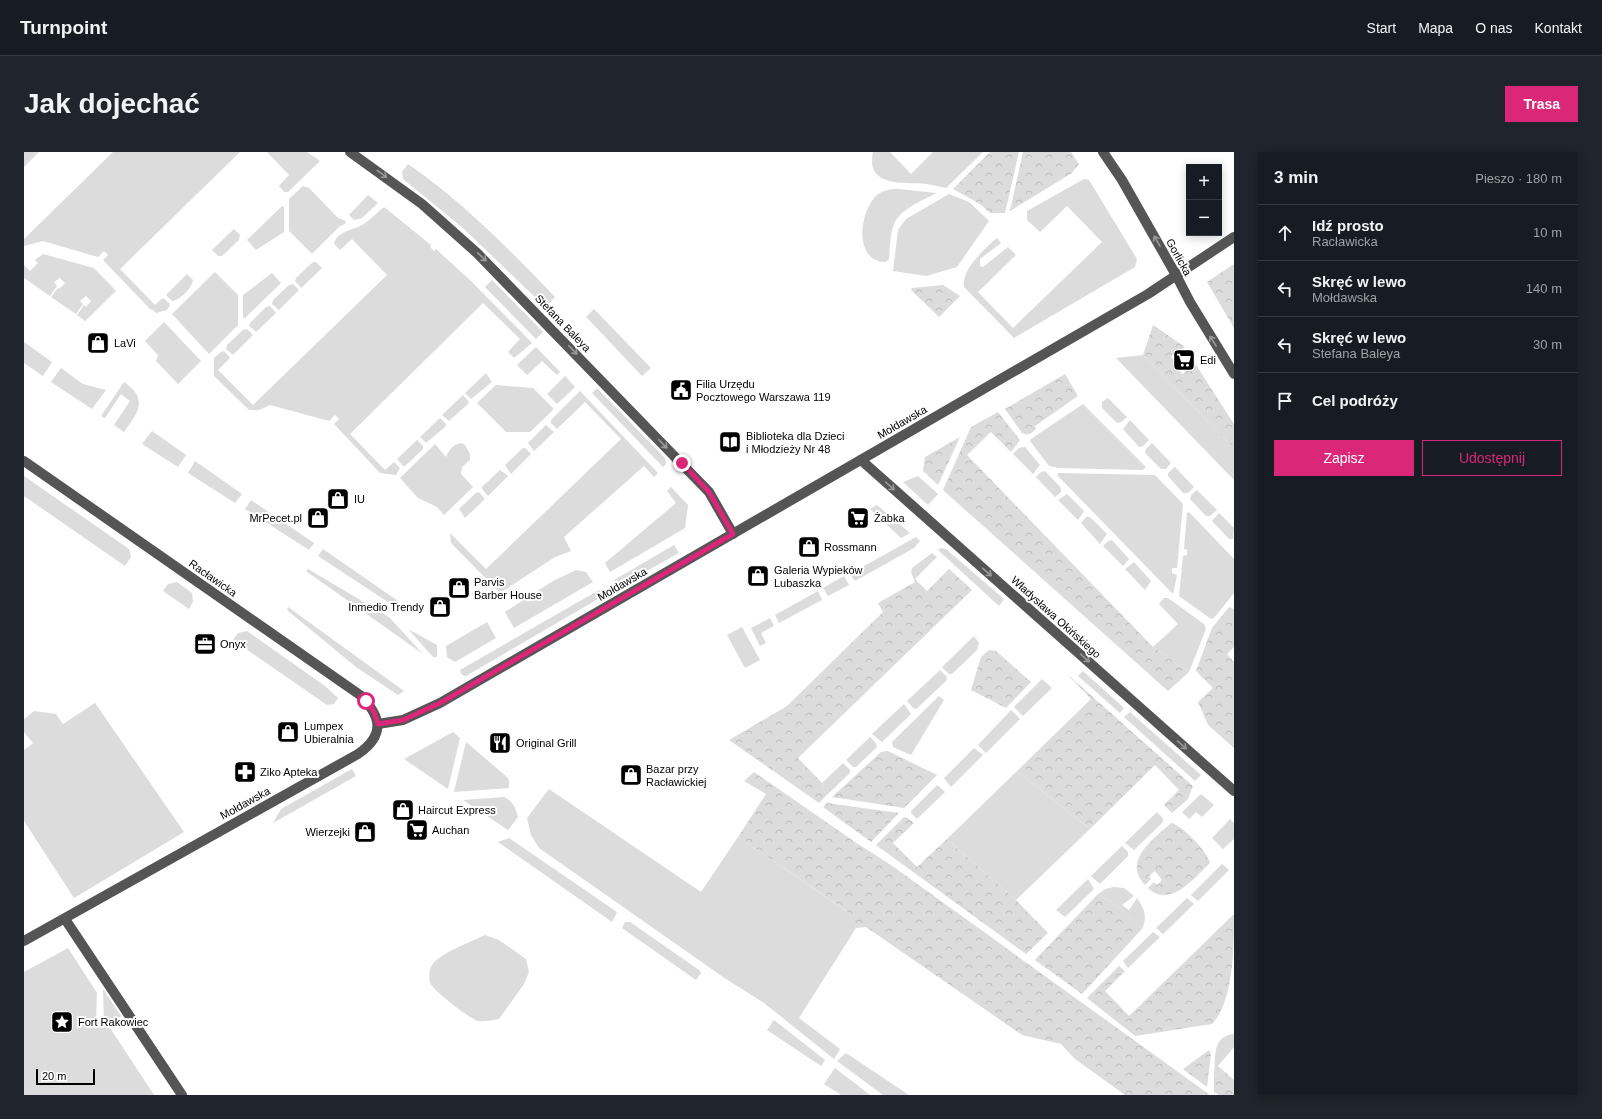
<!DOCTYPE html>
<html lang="pl">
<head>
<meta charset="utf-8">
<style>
	:root { --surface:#171b24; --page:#20242c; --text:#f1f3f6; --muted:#9ea1a6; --line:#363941; --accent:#db2777 }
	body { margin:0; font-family:Helvetica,sans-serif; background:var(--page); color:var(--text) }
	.controls { position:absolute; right:12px; top:12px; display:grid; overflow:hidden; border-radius:0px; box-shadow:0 2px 10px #0003 }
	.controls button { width:36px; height:36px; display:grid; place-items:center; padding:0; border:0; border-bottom:1px solid var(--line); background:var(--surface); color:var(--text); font:20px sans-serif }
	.scale { position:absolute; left:12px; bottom:10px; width:59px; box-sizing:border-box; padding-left:4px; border:2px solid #000; border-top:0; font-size:11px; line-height:14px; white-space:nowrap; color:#000; -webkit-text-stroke:3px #fff; paint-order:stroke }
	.stop { position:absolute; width:12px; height:12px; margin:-9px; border:3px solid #db2777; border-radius:50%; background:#fff }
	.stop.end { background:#db2777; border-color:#fff; box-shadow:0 1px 4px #0008 }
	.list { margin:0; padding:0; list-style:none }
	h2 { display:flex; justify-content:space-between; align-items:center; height:52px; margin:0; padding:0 16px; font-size:17px }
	h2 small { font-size:13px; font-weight:400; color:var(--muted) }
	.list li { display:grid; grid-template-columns:26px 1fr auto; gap:12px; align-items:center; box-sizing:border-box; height:56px; padding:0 16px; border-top:1px solid var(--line) }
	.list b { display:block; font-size:15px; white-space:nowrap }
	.list p { margin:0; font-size:13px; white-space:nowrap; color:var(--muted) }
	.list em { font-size:13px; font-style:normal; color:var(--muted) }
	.actions { display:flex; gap:8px; padding:12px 16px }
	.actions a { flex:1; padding:9px 0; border:1px solid var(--accent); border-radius:0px; text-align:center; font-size:14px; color:var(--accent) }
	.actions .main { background:var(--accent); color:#fff }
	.icon { flex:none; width:22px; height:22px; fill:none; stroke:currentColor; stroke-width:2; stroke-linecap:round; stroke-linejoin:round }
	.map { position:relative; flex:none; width:1210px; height:943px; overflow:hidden; border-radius:0px }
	header { display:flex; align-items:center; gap:24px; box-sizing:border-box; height:56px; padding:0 20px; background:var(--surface); border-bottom:1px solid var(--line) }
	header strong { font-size:19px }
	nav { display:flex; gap:22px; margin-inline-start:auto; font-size:14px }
	.intro { display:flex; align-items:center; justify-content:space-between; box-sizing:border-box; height:96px; padding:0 24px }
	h1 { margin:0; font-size:28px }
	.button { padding:10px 18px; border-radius:0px; background:var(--accent); color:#fff; font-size:14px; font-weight:700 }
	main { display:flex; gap:24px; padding:0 24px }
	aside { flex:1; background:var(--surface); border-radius:0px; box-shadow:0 2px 10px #0003 }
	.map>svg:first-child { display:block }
	.green { fill:#dcdcdc }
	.forest { fill:url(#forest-crowns) }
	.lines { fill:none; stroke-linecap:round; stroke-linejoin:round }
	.minor { stroke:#555; stroke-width:10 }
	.oneway { stroke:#999 }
	.route { stroke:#db2777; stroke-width:5 }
	.labels { text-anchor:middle; stroke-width:4; stroke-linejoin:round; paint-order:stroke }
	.street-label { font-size:11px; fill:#000; stroke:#fff }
	.poi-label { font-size:11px; fill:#000; stroke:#fff; text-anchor:start }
</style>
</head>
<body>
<header>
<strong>Turnpoint</strong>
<nav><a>Start</a><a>Mapa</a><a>O nas</a><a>Kontakt</a></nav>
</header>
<div class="intro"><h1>Jak dojechać</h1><a class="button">Trasa</a></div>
<main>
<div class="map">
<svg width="1210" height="943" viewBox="0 0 1210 943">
	<defs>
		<pattern id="forest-crowns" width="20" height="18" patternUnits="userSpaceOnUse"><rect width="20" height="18" fill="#dcdcdc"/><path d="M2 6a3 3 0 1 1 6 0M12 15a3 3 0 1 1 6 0" fill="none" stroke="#bbb"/></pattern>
	</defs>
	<rect width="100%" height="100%" fill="#fff"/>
	<g class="green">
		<polygon points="0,0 15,0 0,15"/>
		<polygon points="89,0 216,0 96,117 131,153 139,146 146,152 143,158 132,161 128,157 127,158 79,108 84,103 80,99 74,105 19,89 0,94 0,87"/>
		<polygon points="243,0 283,0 296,9 264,40 260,40 255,34 265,23"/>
		<path d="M849,0H866L887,22L909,0H959L922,36C916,35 909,33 903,32C881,30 841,36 849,0Z"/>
		<path d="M384,12C439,50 485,97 531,145L523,153L517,151L439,76L379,27L378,20Z"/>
		<path d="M1060,27L1065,28L1113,107L1111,115L990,186L940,135C937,118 961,96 973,86L977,91L956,107V114L959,115L984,95L992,103L954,140L989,176L1078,90L1043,54L1016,80L1003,68V59Z"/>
		<polygon points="279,34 285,36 314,66 322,69 321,72 316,74 288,102 265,79 265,47"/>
		<path d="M874,37L913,41C899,48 876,57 870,72C866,82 866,96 865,107L862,110C829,110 835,59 853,43C859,38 867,37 874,37Z"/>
		<polygon points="925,42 945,50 965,69 933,115 902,124 869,119 874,78 882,67"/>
		<polygon points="344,43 354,51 338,66 330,68 325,63"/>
		<polygon points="258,54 260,55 260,80 232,98 223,88"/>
		<path d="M360,55L407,93L406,95L410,99L412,97L448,130L508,191L490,206L484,200L496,187L459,151L326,282L361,318L370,310L376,316L372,323L356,321L310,272L315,267L311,263L305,269L246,253L235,258H225L190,224V206L197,200L200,199L206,206L194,218L229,253L363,123L328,87L316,98L310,92C312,79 332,78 341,71C347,67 354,60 360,55Z"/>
		<polygon points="210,77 216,83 215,88 198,104 194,104 188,98"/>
		<polygon points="19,102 70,116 92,139 61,169 53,163 60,153 62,155 67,149 62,144 56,149 59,152 52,162 27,145 34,136 35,137 41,131 36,126 30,130 33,134 26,144 0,126 0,113 6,119 14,111 11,108"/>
		<polygon points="289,110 292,110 298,116 277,136 271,129 272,126"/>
		<polygon points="191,120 214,143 214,173 185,202 148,162"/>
		<polygon points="248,121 257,131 221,166 219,166 219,143"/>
		<path d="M163,122L169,128C168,136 156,148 148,149L142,143Z"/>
		<polygon points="468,128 519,180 512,187 461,135"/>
		<polygon points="269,132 275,138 255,158 248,152 249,148 265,133"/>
		<polygon points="246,154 252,161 232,180 225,174 226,171 242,155"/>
		<polygon points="570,157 627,216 618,224 565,168 562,165"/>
		<polygon points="140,170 177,209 154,232 132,209 134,203 121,189"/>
		<polygon points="223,177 229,183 209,203 202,197 203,193 219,178"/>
		<polygon points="0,190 28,210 19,224 0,211"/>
		<polygon points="512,195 536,220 533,223 518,209 503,223 493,213"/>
		<polygon points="1119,203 1210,296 1210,328 1092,206"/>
		<polygon points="37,216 59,232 82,238 68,257 27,230"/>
		<polygon points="462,221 468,230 447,247 441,241"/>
		<polygon points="541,224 551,235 533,252 523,242"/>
		<path d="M100,230C125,247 114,261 100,280L90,273L106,249L97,242L81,266L77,264Z"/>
		<polygon points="472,233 509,236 529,256 529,258 506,280 482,280 453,251"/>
		<polygon points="573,236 641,306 642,312 639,315 568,241"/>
		<polygon points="556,239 634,321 630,325 620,314 540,385 547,399 531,405 476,441 427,391 426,381 462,417 597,287 561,250 533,277 527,271 527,268"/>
		<polygon points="439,243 445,250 444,252 425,269 418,263"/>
		<polygon points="1084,246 1103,265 1097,270 1093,271 1078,256 1078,250"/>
		<polygon points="1059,252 1122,315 1119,318 1035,316 1025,314 1006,289 1007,287"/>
		<polygon points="416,266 422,272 422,274 402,291 396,285"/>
		<polygon points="1106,268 1125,288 1119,294 1115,295 1099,277"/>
		<polygon points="522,273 530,280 510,299 504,291"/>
		<polygon points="128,279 162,303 154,315 118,292"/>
		<polygon points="393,288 399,294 399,297 381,314 379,314 373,307"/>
		<path d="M437,291L441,293L446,302V308L438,315L437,322L449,335L420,363L413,355L394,346L376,326L411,292L422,305C425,298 428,293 437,291Z"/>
		<polygon points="1128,291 1147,311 1142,317 1137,317 1121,301 1122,297"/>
		<polygon points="1001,295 1016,313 1009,322 989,302 995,296"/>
		<polygon points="499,296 501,296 507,302 487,322 481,313"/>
		<polygon points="171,309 218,342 211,351 164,321"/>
		<polygon points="1151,315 1170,335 1164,341 1159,341 1144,324 1144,321"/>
		<polygon points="476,318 484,324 464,344 458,337 458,335"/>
		<polygon points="1021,319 1037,336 1037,340 1031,345 1012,325 1017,320"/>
		<polygon points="1034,321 1131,323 1159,352 1153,416 1148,416 1148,421 1153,423 1149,442 1034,324"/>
		<polygon points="0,324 105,397 107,405 101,414 0,344"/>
		<polygon points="894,324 914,342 904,353 879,330"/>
		<polygon points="647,335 664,353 661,376 586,420 581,411 652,351 643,339"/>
		<polygon points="1173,338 1193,358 1186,364 1182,364 1166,347 1167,343"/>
		<polygon points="455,340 461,347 441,366 435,357 452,341"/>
		<polygon points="1043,342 1060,359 1054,368 1034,348"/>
		<polygon points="227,348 290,391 285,398 221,357"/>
		<polygon points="853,353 886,381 877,386 846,357"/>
		<polygon points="1165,360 1210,407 1210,441 1190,466 1187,467 1155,444 1159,404 1163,403 1163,398 1160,397 1163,361"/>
		<polygon points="1195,361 1210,376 1209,387 1205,387 1188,369"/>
		<polygon points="1062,365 1066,365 1083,382 1076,392 1057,371"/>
		<polygon points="892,385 896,389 890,396 831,429 826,422"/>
		<polygon points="1088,388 1105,407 1099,414 1079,394 1084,389"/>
		<polygon points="650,393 655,401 594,435 590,428"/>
		<polygon points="917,396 922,397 980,447 975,454 914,398"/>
		<polygon points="299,397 374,449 370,454 294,404"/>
		<polygon points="908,401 913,405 891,427 891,430 887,420 888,416"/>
		<polygon points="1110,410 1127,429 1121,438 1101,417"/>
		<polygon points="284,417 365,465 399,502 282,419"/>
		<polygon points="552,418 562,420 569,430 490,476 481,460 529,429"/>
		<polygon points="820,424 825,433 804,444 799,436"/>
		<polygon points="153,430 168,441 169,450 165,457 139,439 144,432"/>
		<polygon points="575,438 579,444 442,524 438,523 436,518"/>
		<polygon points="794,439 798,448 755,471 751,463"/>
		<polygon points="1140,446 1144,446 1180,472 1182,477 1165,520 1129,495 1154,472 1135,452"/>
		<polygon points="264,455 380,539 374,543 332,515 263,458"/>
		<polygon points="746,466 750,474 737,481 742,491 736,494 727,476"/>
		<polygon points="463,470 472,486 431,510 423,505 422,494"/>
		<polygon points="718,475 736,508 721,516 703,483"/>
		<polygon points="384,477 413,493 413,505 409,505"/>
		<polygon points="223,479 301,534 314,546 310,552 303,553 209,488 214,481"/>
		<polygon points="950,484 955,491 953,498 928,522 925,522 918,515"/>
		<polygon points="916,518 923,525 922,529 892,557 889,556 883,549"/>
		<polygon points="1059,519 1100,556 1096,561 1054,524"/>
		<polygon points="1018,527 1028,536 999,564 990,555"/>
		<polygon points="915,544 920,548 887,603 869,595 868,590"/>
		<polygon points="71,551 160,680 50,746 0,669 0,598 9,591 0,580 0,567 10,559 32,562 39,572"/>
		<polygon points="880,552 887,562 858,590 848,582"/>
		<polygon points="987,558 996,567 962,601 954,593"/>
		<polygon points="1106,560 1177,623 1171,629 1100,565"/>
		<polygon points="429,580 436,586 424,637 380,607"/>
		<polygon points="846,585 852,591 853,595 832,615 829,615 822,608"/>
		<polygon points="442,590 483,625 485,628 485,636 430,640"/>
		<polygon points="950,596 959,603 927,635 920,626"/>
		<polygon points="819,611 826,618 826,621 802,644 798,631"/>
		<polygon points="328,617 332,624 249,671 257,657"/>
		<polygon points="993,619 1066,677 992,748 923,687"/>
		<polygon points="913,633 921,640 893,667 887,661 887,659"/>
		<polygon points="525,637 677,740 714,685 824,760 832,776 775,866 816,897 810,907 740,851 699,825 515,696 507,683 503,666"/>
		<polygon points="1177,642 1190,653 1178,665 1172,660 1165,667 1158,660"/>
		<path d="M480,645C489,649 491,655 494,665L484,678L439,648Z"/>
		<polygon points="1133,660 1139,667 1139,670 1110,698 1101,691"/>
		<polygon points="1206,667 1210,671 1210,687 1199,697 1188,686"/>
		<polygon points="485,686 593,760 588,770 474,690"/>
		<polygon points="1098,694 1104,700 1104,704 1076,732 1067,724"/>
		<polygon points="1198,712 1205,718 1174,749 1167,743"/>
		<polygon points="1064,727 1070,737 1041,765 1032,758"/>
		<path d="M1090,735L1100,736L1110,744L1098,753L1105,758L1113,746C1120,756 1124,765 1118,777L1095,755L1074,742L1081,737Z"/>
		<polygon points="1163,746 1170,752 1139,782 1132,776"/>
		<polygon points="601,770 606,770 675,818 677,821 672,828 598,776"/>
		<polygon points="1129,780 1136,785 1104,816 1099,809"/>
		<path d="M461,783L475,788L502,807L505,820L500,832L475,867C468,868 462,870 454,869C446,867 410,839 406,831C405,827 405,817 408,813C416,801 447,790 461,783Z"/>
		<polygon points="44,796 73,841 72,869 80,871 79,837 97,864 84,873 130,943 0,943 0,820"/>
		<polygon points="750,868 801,908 797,914 743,878"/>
		<path d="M1210,882V895L1194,914L1201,920L1190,925C1192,907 1187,884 1210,882Z"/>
		<polygon points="822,901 885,943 859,943 813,909"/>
		<polygon points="811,916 846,943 817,943 800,932"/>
	</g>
	<g class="forest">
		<polygon points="966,0 995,0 981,61 966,61 956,52 929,37"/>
		<polygon points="999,0 1047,0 1055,12 1048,21 986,59"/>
		<polygon points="1210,112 1210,176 1183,130"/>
		<polygon points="919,133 936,144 915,165 887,138 888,136"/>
		<polygon points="1129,173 1161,195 1147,204 1158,222 1172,213 1210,272 1210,296 1119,203"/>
		<path d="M1041,222L1054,244L1011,274L1012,277C1008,281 1005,284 998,281L981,257Z"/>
		<polygon points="974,260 996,288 987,300 967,280 943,303 1129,495 1165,520 1144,539 919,338 947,275"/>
		<polygon points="936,285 914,333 899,319 901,305"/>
		<polygon points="925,417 948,438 774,606 798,631 802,644 795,651 705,588 763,554 859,460 854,451 891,430 891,427 903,439"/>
		<polygon points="1205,455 1210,457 1210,495 1203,502 1210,510 1210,596 1184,573 1174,550 1189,536 1172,519 1188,476"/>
		<polygon points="965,498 972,499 1007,530 982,556 947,538 957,505"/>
		<polygon points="1043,522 1169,634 1164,647 1148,661 1140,653 1155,638 1131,613 1066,677 993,619 1067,547"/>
		<polygon points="864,599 913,623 880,656 808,645 857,600"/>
		<polygon points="730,620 831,690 867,713 1186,943 1101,943 1051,907 1037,892 998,883 842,775 832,776 823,759 714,685 742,642 720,629"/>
		<polygon points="803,651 875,661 847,690 799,655"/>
		<polygon points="880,665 884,666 890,671 869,691 893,715 923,687 992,748 1024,781 1002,802 852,693"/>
		<path d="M1147,671C1159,674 1183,699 1186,711C1170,726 1146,757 1124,736L1130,730L1133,733L1138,728L1131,719L1125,724L1127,727L1121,733C1098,708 1130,687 1147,671Z"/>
		<polygon points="1074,742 1095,755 1118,777 1058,842 1011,808"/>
		<path d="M1210,762C1210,794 1210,849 1188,872L1111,884L1063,846L1095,814L1101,819L1081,839L1105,864Z"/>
		<polygon points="1185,898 1187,902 1183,935 1159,917"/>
		<polygon points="1201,920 1210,928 1210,943 1195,943 1190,940 1190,925"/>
	</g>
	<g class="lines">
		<g class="minor">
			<polyline points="326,0 398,52 453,101 685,340 709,382"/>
			<polyline points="1079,0 1098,28 1152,123 1166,150 1210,222"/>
			<polyline points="837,308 1210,639"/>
			<path d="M0,309L336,543C358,565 361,583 334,602L0,789"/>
			<polyline points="354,572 379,568 416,551 1124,142 1210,85"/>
			<polyline points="41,767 158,943"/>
		</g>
	</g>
	<defs><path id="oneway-shaft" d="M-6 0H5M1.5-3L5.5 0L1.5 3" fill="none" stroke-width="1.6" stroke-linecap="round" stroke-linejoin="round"/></defs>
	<g class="oneway">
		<use href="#oneway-shaft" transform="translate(358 22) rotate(36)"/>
		<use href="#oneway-shaft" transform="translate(1133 89) rotate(-120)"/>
		<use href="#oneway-shaft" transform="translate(458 105) rotate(44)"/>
		<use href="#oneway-shaft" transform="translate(1189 189) rotate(-122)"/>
		<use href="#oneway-shaft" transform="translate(549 198) rotate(46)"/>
		<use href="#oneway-shaft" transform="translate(639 292) rotate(46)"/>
		<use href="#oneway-shaft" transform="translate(866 334) rotate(42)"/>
		<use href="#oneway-shaft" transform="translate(963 420) rotate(41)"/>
		<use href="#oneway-shaft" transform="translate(1061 506) rotate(42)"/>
		<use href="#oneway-shaft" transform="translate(1158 593) rotate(42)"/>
	</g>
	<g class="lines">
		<polyline class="route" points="342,549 349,558 354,572 379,568 416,551 709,382 685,340 658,311"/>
	</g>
	<defs>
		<g id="shop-square" transform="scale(1.15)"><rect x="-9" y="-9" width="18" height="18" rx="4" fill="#000" stroke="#fff"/><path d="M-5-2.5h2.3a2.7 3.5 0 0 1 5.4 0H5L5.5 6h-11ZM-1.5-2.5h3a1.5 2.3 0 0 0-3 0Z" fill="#fff"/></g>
		<g id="supermarket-square" transform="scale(1.15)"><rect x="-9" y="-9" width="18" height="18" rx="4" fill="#000" stroke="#fff"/><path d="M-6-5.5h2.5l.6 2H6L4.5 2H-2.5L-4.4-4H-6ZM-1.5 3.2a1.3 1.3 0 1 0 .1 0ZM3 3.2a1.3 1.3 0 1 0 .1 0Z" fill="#fff"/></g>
		<g id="civic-square" transform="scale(1.15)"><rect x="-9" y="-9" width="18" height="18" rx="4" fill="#000" stroke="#fff"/><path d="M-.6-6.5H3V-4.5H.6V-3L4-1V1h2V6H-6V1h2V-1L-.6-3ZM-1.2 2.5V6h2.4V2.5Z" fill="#fff"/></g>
		<g id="library-square" transform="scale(1.15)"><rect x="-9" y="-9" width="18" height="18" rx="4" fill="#000" stroke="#fff"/><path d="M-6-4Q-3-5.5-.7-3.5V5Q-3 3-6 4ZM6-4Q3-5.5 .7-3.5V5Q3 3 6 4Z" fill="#fff"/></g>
		<g id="office-square" transform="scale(1.15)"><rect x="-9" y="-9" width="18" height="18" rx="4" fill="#000" stroke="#fff"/><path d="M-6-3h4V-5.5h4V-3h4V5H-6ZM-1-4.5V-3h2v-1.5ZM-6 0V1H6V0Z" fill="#fff"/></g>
		<g id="restaurant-square" transform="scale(1.15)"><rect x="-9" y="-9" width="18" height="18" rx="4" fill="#000" stroke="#fff"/><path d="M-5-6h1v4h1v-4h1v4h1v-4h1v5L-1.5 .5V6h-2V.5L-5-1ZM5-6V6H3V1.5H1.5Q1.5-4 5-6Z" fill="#fff"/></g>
		<g id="pharmacy-square" transform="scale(1.15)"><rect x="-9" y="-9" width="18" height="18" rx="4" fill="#000" stroke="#fff"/><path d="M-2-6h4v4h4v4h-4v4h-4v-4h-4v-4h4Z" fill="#fff"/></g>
		<g id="sight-square" transform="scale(1.15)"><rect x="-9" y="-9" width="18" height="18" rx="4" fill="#000" stroke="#fff"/><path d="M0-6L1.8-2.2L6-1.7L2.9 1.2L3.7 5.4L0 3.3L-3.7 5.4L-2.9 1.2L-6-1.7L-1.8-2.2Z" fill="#fff"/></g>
	</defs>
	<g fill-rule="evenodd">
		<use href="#shop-square" x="74" y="191"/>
		<use href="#supermarket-square" x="1160" y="208"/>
		<use href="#civic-square" x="657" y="238"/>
		<use href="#library-square" x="706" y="290"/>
		<use href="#shop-square" x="314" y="347"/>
		<use href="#shop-square" x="294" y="366"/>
		<use href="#supermarket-square" x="834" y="366"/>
		<use href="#shop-square" x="785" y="395"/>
		<use href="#shop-square" x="734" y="424"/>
		<use href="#shop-square" x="435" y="436"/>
		<use href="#shop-square" x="416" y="455"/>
		<use href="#office-square" x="181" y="492"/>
		<use href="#shop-square" x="264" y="580"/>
		<use href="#restaurant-square" x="476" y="591"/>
		<use href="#pharmacy-square" x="221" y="620"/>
		<use href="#shop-square" x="607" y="623"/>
		<use href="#shop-square" x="379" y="658"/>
		<use href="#supermarket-square" x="393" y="678"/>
		<use href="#shop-square" x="341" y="680"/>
		<use href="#sight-square" x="38" y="870"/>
	</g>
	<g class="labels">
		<g class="street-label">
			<text transform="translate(1155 105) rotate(61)" y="4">Gorlicka</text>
			<text transform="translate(539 171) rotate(46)" y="4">Stefana Baleya</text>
			<text transform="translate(878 270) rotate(-30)" y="4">Mołdawska</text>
			<text transform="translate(189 426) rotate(35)" y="4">Racławicka</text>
			<text transform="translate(598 432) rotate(-30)" y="4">Mołdawska</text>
			<text transform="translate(1032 465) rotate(42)" y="4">Władysława Okińskiego</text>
			<text transform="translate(221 651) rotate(-29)" y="4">Mołdawska</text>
		</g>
		<g class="poi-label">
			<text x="90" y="195">LaVi</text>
			<text x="1176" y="212">Edi</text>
			<text x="672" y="236">Filia Urzędu<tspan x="672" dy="13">Pocztowego Warszawa 119</tspan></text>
			<text x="722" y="288">Biblioteka dla Dzieci<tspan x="722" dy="13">i Młodzieży Nr 48</tspan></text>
			<text x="330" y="351">IU</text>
			<text x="278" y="370" text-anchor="end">MrPecet.pl</text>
			<text x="850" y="370">Żabka</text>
			<text x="800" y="399">Rossmann</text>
			<text x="750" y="422">Galeria Wypieków<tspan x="750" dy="13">Lubaszka</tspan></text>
			<text x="450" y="434">Parvis<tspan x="450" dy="13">Barber House</tspan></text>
			<text x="400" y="459" text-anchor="end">Inmedio Trendy</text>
			<text x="196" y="496">Onyx</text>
			<text x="280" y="578">Lumpex<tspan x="280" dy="13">Ubieralnia</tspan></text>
			<text x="492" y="595">Original Grill</text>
			<text x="622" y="621">Bazar przy<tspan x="622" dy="13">Racławickiej</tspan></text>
			<text x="236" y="624">Ziko Apteka</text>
			<text x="394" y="662">Haircut Express</text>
			<text x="408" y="682">Auchan</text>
			<text x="326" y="684" text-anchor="end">Wierzejki</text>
			<text x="54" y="874">Fort Rakowiec</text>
		</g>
	</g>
</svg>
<div class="controls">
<button>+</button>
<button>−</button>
</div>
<div class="scale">20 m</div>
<div class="stop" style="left:342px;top:549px"></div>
<div class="stop end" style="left:658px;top:311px"></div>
</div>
<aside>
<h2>3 min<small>Pieszo · 180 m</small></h2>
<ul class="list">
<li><svg class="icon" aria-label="ahead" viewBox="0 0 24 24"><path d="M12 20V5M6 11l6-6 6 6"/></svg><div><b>Idź prosto</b><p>Racławicka</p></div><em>10 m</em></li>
<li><svg class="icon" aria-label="left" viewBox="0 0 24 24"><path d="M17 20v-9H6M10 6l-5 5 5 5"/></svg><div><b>Skręć w lewo</b><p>Mołdawska</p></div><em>140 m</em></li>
<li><svg class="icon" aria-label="left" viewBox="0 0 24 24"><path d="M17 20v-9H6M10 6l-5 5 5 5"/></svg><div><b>Skręć w lewo</b><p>Stefana Baleya</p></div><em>30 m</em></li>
<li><svg class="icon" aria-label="arrive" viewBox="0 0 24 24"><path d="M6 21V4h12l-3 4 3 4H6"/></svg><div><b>Cel podróży</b></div></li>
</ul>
<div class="actions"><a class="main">Zapisz</a><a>Udostępnij</a></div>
</aside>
</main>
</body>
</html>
